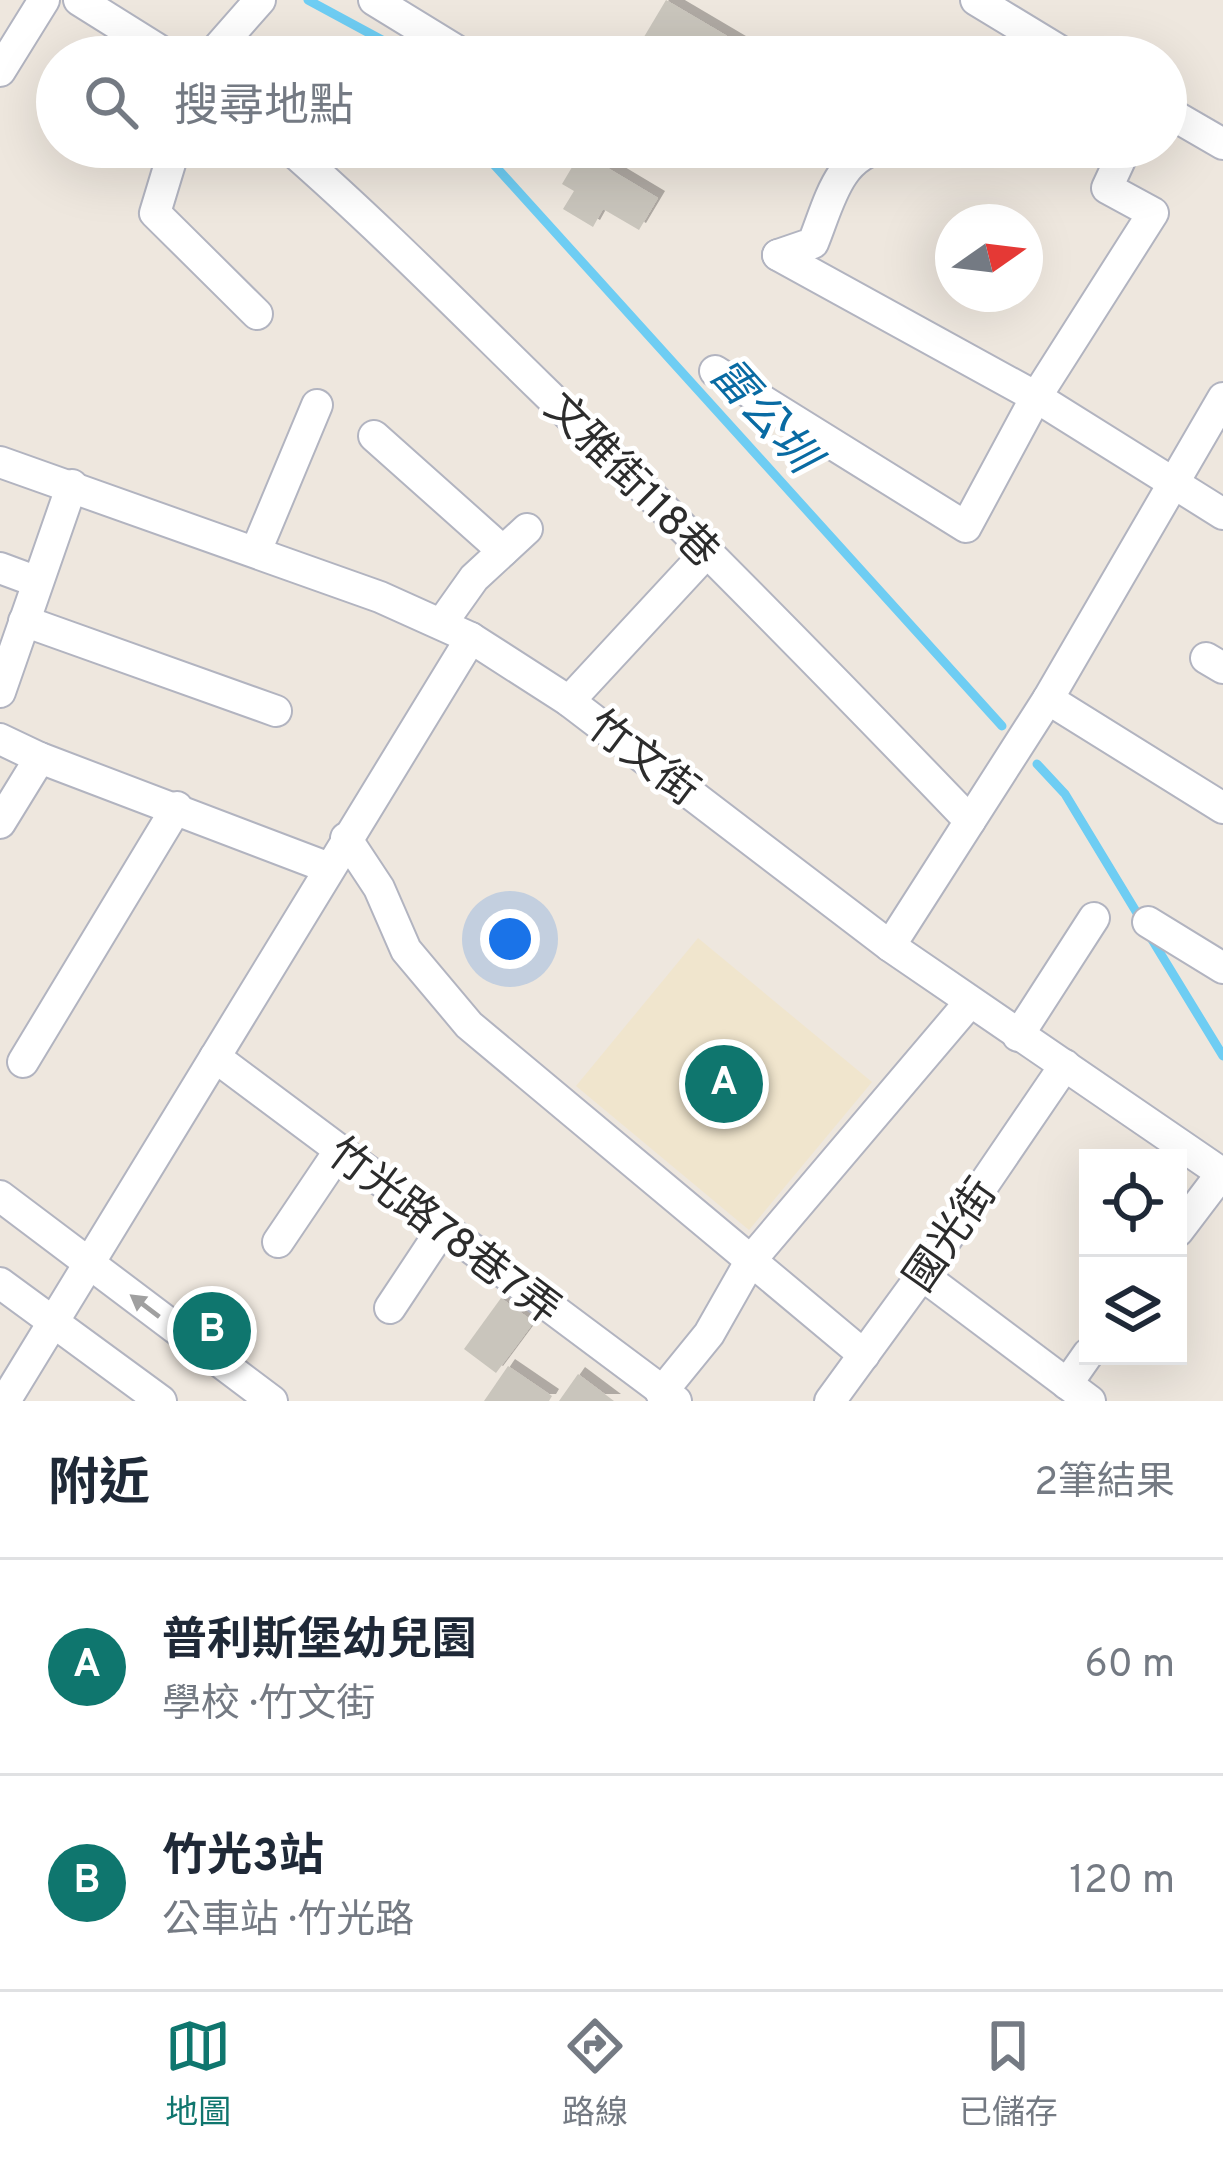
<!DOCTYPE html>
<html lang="zh-TW">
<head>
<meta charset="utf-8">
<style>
	:root { --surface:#fff; --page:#f2f2f3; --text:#1f2937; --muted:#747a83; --line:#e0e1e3; --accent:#0f766e }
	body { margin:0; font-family:Overpass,"Noto Sans TC",sans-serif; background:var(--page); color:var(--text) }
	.controls { position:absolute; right:36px; bottom:36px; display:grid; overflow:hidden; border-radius:0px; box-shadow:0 12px 48px #0002 }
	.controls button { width:108px; height:108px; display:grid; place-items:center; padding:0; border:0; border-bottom:3px solid var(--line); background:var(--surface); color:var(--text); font:60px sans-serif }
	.compass { position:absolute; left:935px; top:204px; width:108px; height:108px; border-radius:50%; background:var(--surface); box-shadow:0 12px 48px #0002; rotate:76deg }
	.you { position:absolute; left:510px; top:939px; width:42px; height:42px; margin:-30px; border:9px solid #fff; border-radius:50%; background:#1a73e8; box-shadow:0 0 0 18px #1a73e833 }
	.badge { display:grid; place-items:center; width:78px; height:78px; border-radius:50%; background:var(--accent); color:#fff; font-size:39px; font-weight:700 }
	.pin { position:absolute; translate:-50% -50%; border:6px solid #fff; box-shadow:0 3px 12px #0006 }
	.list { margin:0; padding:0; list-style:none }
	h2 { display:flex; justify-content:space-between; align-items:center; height:156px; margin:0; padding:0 48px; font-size:51px }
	h2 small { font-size:39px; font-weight:400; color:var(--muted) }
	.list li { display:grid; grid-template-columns:78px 1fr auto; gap:36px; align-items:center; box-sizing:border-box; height:216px; padding:0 48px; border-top:3px solid var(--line) }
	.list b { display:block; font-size:45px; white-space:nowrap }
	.list p { margin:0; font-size:39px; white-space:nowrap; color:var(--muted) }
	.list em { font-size:39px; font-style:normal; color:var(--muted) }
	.icon { flex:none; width:66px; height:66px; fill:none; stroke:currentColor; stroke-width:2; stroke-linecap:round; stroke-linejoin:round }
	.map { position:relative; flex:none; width:1223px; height:1401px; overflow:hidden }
	.search { position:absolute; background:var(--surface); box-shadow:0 12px 48px #0002; left:36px; right:36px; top:36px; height:132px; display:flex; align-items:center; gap:30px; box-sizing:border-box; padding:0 42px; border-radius:66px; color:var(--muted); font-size:45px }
	.sheet { height:588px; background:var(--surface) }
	nav { display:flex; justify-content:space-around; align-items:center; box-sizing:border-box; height:168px; border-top:3px solid var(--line); background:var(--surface); font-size:33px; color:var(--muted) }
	nav a { display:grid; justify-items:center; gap:6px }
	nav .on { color:var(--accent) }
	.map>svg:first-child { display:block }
	.education { fill:#f0e5cd }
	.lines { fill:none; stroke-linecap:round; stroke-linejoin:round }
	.stream { stroke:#6ecdf3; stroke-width:9 }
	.building { fill:#c9c5bc; filter:url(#shadow) }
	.minor-casing { stroke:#b2b4c0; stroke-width:34 }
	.minor { stroke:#fff; stroke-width:30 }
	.oneway { fill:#a0a0a0 }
	.labels { text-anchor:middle; stroke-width:10; stroke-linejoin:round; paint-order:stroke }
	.street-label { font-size:42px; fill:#2c2c2c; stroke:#fff }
	.water-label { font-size:45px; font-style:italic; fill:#096ba3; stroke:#fff }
</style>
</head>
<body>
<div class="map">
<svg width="1223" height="1401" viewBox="0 0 1223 1401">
	<defs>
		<filter id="shadow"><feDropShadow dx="7" dy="-7" stdDeviation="0" flood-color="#0004"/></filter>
	</defs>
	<rect width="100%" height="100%" fill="#eee7de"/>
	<polygon class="education" points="698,938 872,1082 749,1230 576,1086"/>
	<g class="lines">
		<g class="stream">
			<polyline points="308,0 382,40 397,57"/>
			<polyline points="478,147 1002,726"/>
			<polyline points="1037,764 1065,794 1143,923"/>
			<polyline points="1151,938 1223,1056"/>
		</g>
	</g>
	<g class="building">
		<polygon points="666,0 744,46 737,57 632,57"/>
		<polygon points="581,152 658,198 639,230 603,209 593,227 563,209 574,191 562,184"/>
		<polygon points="501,1298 534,1322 496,1373 464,1349"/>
		<polygon points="508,1366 552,1396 549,1401 484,1401"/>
		<polygon points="578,1374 614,1401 559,1401"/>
	</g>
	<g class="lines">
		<g class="minor-casing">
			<g id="minor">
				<polyline points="79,0 170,57"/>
				<polyline points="374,0 467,57"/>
				<polyline points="976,0 1070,57"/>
				<polyline points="210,57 260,0"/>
				<polyline points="0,71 44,0"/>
				<polyline points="1166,111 1223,144"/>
				<polyline points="175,147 155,213 257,314"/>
				<path d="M288,147C375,223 456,305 539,386C685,528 828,673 970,821"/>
				<polyline points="778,255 1036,397 1223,514"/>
				<path d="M778,255L813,243C829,204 838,154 885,147"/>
				<polyline points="715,371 966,527 1036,397 1153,213 1107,188 1126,147"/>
				<polyline points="374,436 503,551"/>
				<polyline points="0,462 380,597 471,638 569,701 890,946 1223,1174"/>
				<polyline points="256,551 317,405"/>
				<polyline points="0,568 35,581"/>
				<polyline points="24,621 276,711"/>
				<polyline points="442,623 474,578 527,529"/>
				<polyline points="1206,658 1223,668"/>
				<polyline points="0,692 72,485"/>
				<polyline points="1048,699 1223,808"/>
				<polyline points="569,701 707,552"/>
				<polyline points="0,739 40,758 329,868"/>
				<polyline points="0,823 40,758"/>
				<polyline points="346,838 379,888 406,950 469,1025 864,1355"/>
				<polyline points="1148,922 1223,968"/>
				<polyline points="890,946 1048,699 1223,398"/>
				<polyline points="1018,1036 1094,918"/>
				<polyline points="215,1057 676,1401"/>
				<polyline points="23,1062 177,807"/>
				<polyline points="0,1196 272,1401"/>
				<polyline points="1178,1231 1222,1173"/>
				<polyline points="278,1242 340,1150"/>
				<polyline points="922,1275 1090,1401"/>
				<polyline points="0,1283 161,1401"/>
				<polyline points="390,1308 443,1228"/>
				<polyline points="1067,1384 1088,1354"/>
				<polyline points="661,1393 709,1334 751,1260 970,1002"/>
				<polyline points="5,1401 471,638"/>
				<polyline points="830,1401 922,1275 1065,1065"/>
			</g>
		</g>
		<use href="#minor" class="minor"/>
	</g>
	<defs><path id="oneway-solid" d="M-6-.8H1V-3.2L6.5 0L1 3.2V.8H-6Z" transform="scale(3)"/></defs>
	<use class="oneway" href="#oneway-solid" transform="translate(145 1306) rotate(-143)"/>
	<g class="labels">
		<g class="street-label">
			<text transform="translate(633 479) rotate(45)" y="15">文雅街118巷</text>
			<text transform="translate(644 757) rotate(37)" y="15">竹文街</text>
			<text transform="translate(445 1230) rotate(37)" y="15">竹光路78巷7弄</text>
			<text transform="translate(949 1234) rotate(-55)" y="15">國光街</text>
		</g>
		<g class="water-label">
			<text transform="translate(765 414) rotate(48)" y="16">雷公圳</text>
		</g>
	</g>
</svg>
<div class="controls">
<button><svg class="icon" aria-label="locate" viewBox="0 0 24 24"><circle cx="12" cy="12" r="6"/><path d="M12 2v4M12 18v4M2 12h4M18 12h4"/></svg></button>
<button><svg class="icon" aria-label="layers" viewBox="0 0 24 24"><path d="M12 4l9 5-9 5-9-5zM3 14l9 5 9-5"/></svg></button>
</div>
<svg class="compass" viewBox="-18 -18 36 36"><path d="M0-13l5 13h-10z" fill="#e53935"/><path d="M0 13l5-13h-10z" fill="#747a83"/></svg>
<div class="you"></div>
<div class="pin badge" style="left:724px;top:1084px">A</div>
<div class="pin badge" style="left:212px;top:1331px">B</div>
<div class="search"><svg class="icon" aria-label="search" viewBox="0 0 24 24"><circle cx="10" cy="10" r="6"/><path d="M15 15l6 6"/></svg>搜尋地點</div>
</div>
<section class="sheet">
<h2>附近<small>2筆結果</small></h2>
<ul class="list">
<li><span class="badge">A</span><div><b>普利斯堡幼兒園</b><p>學校 · 竹文街</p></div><em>60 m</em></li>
<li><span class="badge">B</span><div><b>竹光3站</b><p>公車站 · 竹光路</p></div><em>120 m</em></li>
</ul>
</section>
<nav>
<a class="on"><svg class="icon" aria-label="map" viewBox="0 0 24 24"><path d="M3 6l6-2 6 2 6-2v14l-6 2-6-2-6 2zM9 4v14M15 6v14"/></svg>地圖</a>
<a><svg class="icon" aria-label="directions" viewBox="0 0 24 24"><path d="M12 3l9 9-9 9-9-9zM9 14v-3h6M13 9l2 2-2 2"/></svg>路線</a>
<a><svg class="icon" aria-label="saved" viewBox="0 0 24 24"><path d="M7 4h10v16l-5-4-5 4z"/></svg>已儲存</a>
</nav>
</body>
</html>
